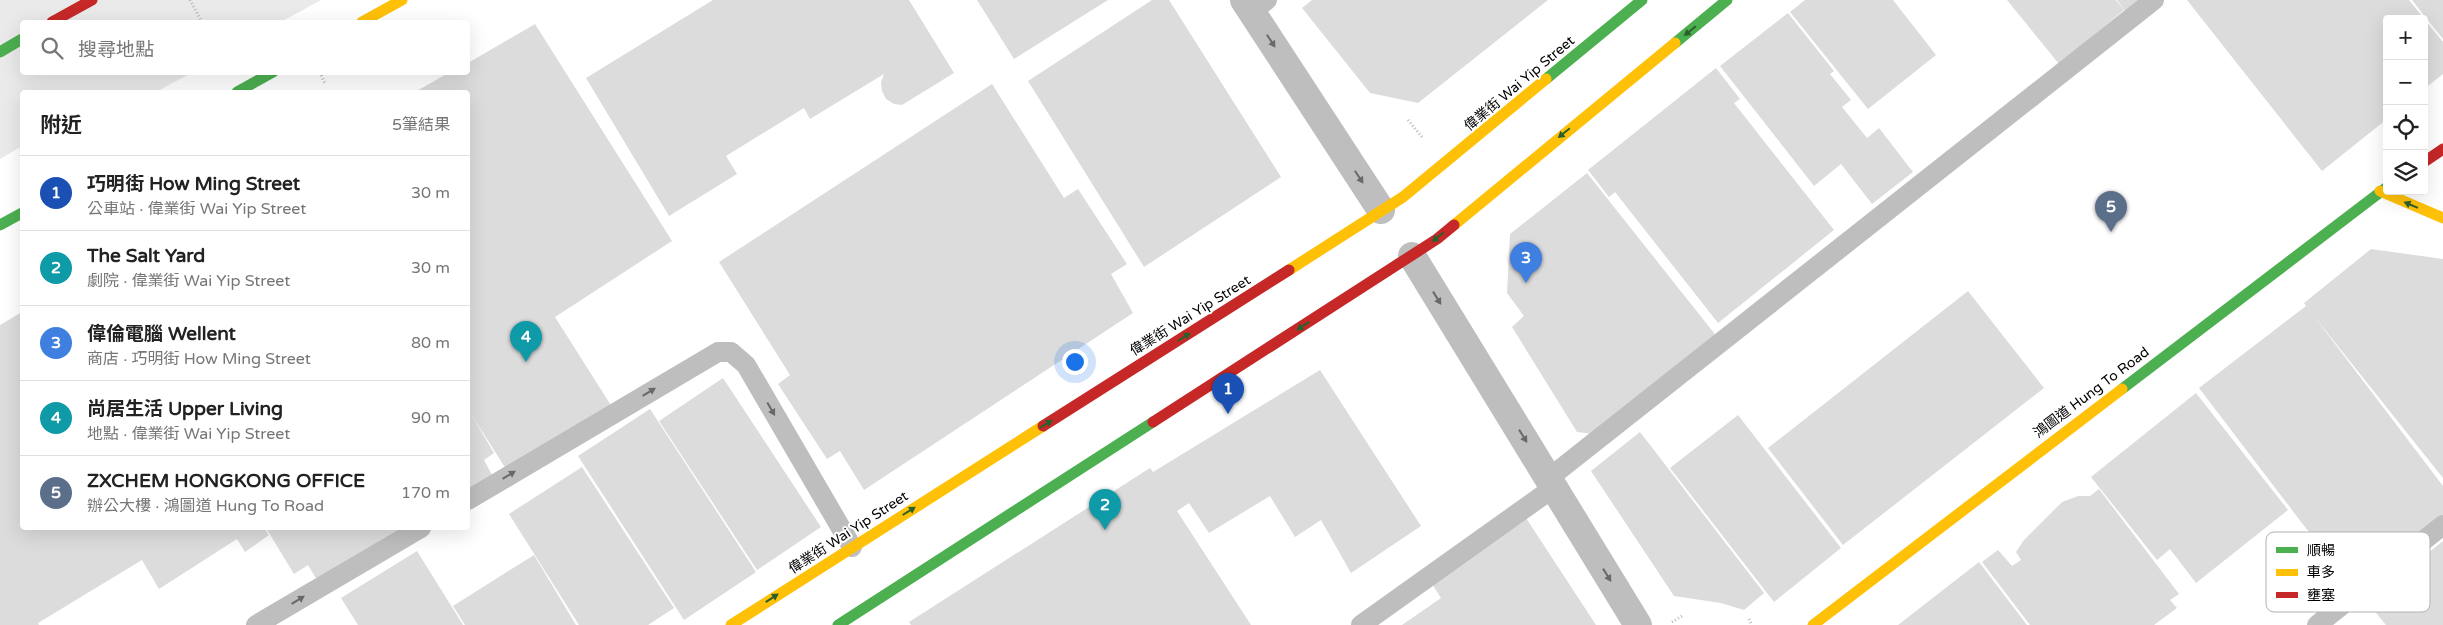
<!DOCTYPE html>
<html lang="zh-TW">
<head>
<meta charset="utf-8">
<style>
	:root { --surface:#fff; --page:#f6f6f6; --text:#222; --muted:#767676; --line:#e0e0e0; --accent:#595959 }
	body { margin:0; font-family:"Varela Round","Noto Sans TC",sans-serif; background:var(--page); color:var(--text) }
	.controls { position:absolute; right:15px; top:15px; display:grid; overflow:hidden; border-radius:5px; box-shadow:0 5px 20px #0002 }
	.controls button { width:45px; height:45px; display:grid; place-items:center; padding:0; border:0; border-bottom:1px solid var(--line); background:var(--surface); color:var(--text); font:25px sans-serif }
	.you { position:absolute; left:1074px; top:361px; width:18px; height:18px; margin:-12px; border:4px solid #fff; border-radius:50%; background:#1a73e8; box-shadow:0 0 0 8px #1a73e833 }
	.badge { display:grid; place-items:center; width:32px; height:32px; border-radius:50%; background:var(--accent); color:#fff; font-size:16px; font-weight:700 }
	.pin { position:absolute; translate:-50% -41px; filter:drop-shadow(0 1px 2px #0008) }
	.pin::after { content:''; position:absolute; top:26px; width:18px; height:15px; background:inherit; clip-path:polygon(0 0,100% 0,50% 100%) }
	.list { margin:0; padding:0; list-style:none }
	h2 { display:flex; justify-content:space-between; align-items:center; height:65px; margin:0; padding:0 20px; font-size:21px }
	h2 small { font-size:16px; font-weight:400; color:var(--muted) }
	.list li { display:grid; grid-template-columns:32px 1fr auto; gap:15px; align-items:center; box-sizing:border-box; height:75px; padding:0 20px; border-top:1px solid var(--line) }
	.list b { display:block; font-size:19px; white-space:nowrap }
	.list p { margin:0; font-size:16px; white-space:nowrap; color:var(--muted) }
	.list em { font-size:16px; font-style:normal; color:var(--muted) }
	.icon { flex:none; width:28px; height:28px; fill:none; stroke:currentColor; stroke-width:2; stroke-linecap:round; stroke-linejoin:round }
	.map { position:relative; flex:none; width:2443px; height:625px; overflow:hidden }
	.search { position:absolute; background:var(--surface); box-shadow:0 5px 20px #0002; left:20px; top:20px; width:450px; height:55px; display:flex; align-items:center; gap:12px; box-sizing:border-box; padding:0 18px; border-radius:5px; color:var(--muted); font-size:19px }
	.panel { position:absolute; background:var(--surface); box-shadow:0 5px 20px #0002; left:20px; top:90px; width:450px; height:440px; border-radius:5px }
	.map>svg:first-child { display:block }
	.green { fill:#eaeaea }
	.building { fill:#dcdcdc }
	.lines { fill:none; stroke-linecap:round; stroke-linejoin:round }
	.path { stroke:#b8b8b8; stroke-width:3; stroke-dasharray:1 2.5; stroke-linecap:butt }
	.lane { stroke:#bebebe; stroke-width:20 }
	.street { stroke:#bebebe; stroke-width:28 }
	.fast { stroke:#4caf50; stroke-width:11 }
	.slow { stroke:#ffc107; stroke-width:11 }
	.jam { stroke:#c62828; stroke-width:11 }
	.oneway { fill:#2a602c }
	.oneway2 { fill:#686868 }
	.labels { text-anchor:middle; stroke-width:4; stroke-linejoin:round; paint-order:stroke }
	.street-label { font-size:14px; fill:#000; stroke:#fff }
	.key { fill:#fff; stroke:#b2b2b2; stroke-width:1 }
	.key-label { font-size:14px; fill:#000 }
</style>
</head>
<body>
<div class="map">
<svg width="2443" height="625" viewBox="0 0 2443 625">
	<rect width="100%" height="100%" fill="#fff"/>
	<polygon class="green" points="0,0 321,0 281,22 22,22 22,72 191,73 156,92 22,92 22,146 0,159"/>
	<g class="building">
		<polygon points="713,0 909,0 954,73 902,105 894,104 886,99 882,91 881,82 884,74 810,119 804,108 726,156 737,174 669,216 586,78"/>
		<polygon points="977,0 1108,0 1014,59"/>
		<polygon points="1152,0 1169,0 1281,177 1144,267 1028,81"/>
		<polygon points="1312,0 1548,0 1418,103 1370,93 1302,8"/>
		<polygon points="1805,0 1893,0 1936,55 1868,109 1790,12"/>
		<polygon points="2007,0 2116,0 2124,10 2059,64"/>
		<polygon points="2117,0 2138,0 2125,11"/>
		<polygon points="2187,0 2409,0 2443,42 2443,74 2424,89 2424,19 2387,19 2387,119 2322,171"/>
		<polygon points="2412,0 2443,0 2443,39 2430,23"/>
		<polygon points="1788,13 1834,71 1830,74 1851,100 1842,107 1867,138 1879,128 1913,172 1872,204 1841,164 1814,186 1720,66"/>
		<polygon points="535,24 672,241 555,317 612,407 506,469 471,414 494,453 484,460 493,477 468,492 468,92 415,92 450,72 468,72 468,63"/>
		<polygon points="1716,68 1740,99 1734,103 1834,230 1718,323 1615,192 1609,197 1588,170"/>
		<polygon points="992,84 1064,198 1078,189 1127,264 1111,274 1133,313 864,490 840,451 827,459 778,384 790,375 719,262"/>
		<polygon points="1587,173 1718,338 1594,434 1577,432 1512,327 1524,316 1507,293 1510,234"/>
		<polygon points="2371,249 2443,259 2443,478 2313,315 2443,486 2443,515 2350,586 2199,388 2306,306 2304,303"/>
		<polygon points="1968,291 2044,388 1843,545 1768,448"/>
		<polygon points="22,312 22,528 264,528 269,535 245,552 237,539 159,589 142,560 38,623 39,625 0,625 0,325"/>
		<polygon points="1320,370 1421,526 1351,573 1321,520 1295,537 1270,496 1209,533 1189,503 1177,511 1251,625 911,625 909,622 1150,468 1153,472"/>
		<polygon points="723,378 821,527 757,570 659,421"/>
		<polygon points="2196,393 2288,510 2196,583 2170,549 2157,560 2091,477"/>
		<polygon points="650,409 756,572 684,620 578,456"/>
		<polygon points="1738,415 1841,548 1774,602 1670,468"/>
		<polygon points="1640,432 1764,593 1744,610 1721,603 1674,596 1591,471"/>
		<polygon points="582,467 674,608 648,625 579,625 509,514"/>
		<polygon points="2099,489 2179,594 2170,600 2177,608 2154,625 2030,625 1982,562 1998,550 2012,566 2021,560 2016,552 2024,540 2062,502 2078,496 2090,496"/>
		<polygon points="1526,518 1596,625 1402,625 1441,598 1432,584"/>
		<polygon points="266,528 406,528 317,580 308,565 294,574"/>
		<polygon points="2443,541 2443,625 2386,625 2367,602"/>
		<polygon points="417,551 463,625 358,625 341,598"/>
		<polygon points="534,555 576,625 465,625 453,606"/>
		<polygon points="1979,562 2027,625 1898,625"/>
	</g>
	<g class="lines">
		<g class="path">
			<polyline points="190,0 202,22"/>
			<polyline points="320,72 325,84"/>
			<polyline points="1408,120 1422,137"/>
			<polyline points="1749,619 1752,625"/>
			<polyline points="1672,622 1682,616"/>
		</g>
		<g class="lane">
			<polyline points="1252,11 1267,0"/>
			<polyline points="1549,478 2154,0"/>
			<polyline points="468,500 718,352 731,352 746,365 852,547"/>
			<polyline points="256,625 421,528"/>
			<polyline points="1361,625 1553,488"/>
			<polyline points="2317,625 2443,525"/>
		</g>
		<g class="street">
			<polyline points="1244,0 1381,210"/>
			<polyline points="1412,256 1638,625"/>
		</g>
		<g class="fast">
			<polyline points="1675,43 1727,0"/>
			<polyline points="0,52 22,39"/>
			<polyline points="1546,79 1642,0"/>
			<polyline points="237,92 273,72"/>
			<polyline points="0,225 22,213"/>
			<polyline points="2122,389 2387,187"/>
			<polyline points="838,625 1153,422"/>
		</g>
		<g class="slow">
			<polyline points="362,22 402,0"/>
			<polyline points="2380,191 2443,218"/>
			<polyline points="1454,225 1675,43"/>
			<polyline points="1289,270 1403,197 1546,79"/>
			<polyline points="731,625 1043,426"/>
			<polyline points="1813,625 2122,389"/>
		</g>
		<g class="jam">
			<polyline points="52,22 92,0"/>
			<polyline points="2424,162 2443,149"/>
			<polyline points="1153,422 1437,239 1454,225"/>
			<polyline points="1043,426 1289,270"/>
		</g>
	</g>
	<defs><path id="oneway-solid" d="M-6-.8H1V-3.2L6.5 0L1 3.2V.8H-6Z" transform="scale(1.25)"/></defs>
	<g class="oneway">
		<use href="#oneway-solid" transform="translate(1690 31) rotate(141)"/>
		<use href="#oneway-solid" transform="translate(1564 133) rotate(141)"/>
		<use href="#oneway-solid" transform="translate(2411 205) rotate(-157)"/>
		<use href="#oneway-solid" transform="translate(1438 237) rotate(141)"/>
		<use href="#oneway-solid" transform="translate(1303 326) rotate(147)"/>
		<use href="#oneway-solid" transform="translate(1184 337) rotate(-32)"/>
		<use href="#oneway-solid" transform="translate(1046 424) rotate(-32)"/>
		<use href="#oneway-solid" transform="translate(909 511) rotate(-32)"/>
		<use href="#oneway-solid" transform="translate(772 598) rotate(-33)"/>
	</g>
	<g class="oneway2">
		<use href="#oneway-solid" transform="translate(1271 41) rotate(57)"/>
		<use href="#oneway-solid" transform="translate(1359 177) rotate(57)"/>
		<use href="#oneway-solid" transform="translate(1437 298) rotate(58)"/>
		<use href="#oneway-solid" transform="translate(649 392) rotate(-31)"/>
		<use href="#oneway-solid" transform="translate(771 409) rotate(60)"/>
		<use href="#oneway-solid" transform="translate(1523 436) rotate(58)"/>
		<use href="#oneway-solid" transform="translate(509 475) rotate(-31)"/>
		<use href="#oneway-solid" transform="translate(1607 575) rotate(58)"/>
		<use href="#oneway-solid" transform="translate(298 600) rotate(-31)"/>
	</g>
	<g class="labels">
		<g class="street-label">
			<text transform="translate(1519 83) rotate(-40)" y="5">偉業街 Wai Yip Street</text>
			<text transform="translate(1190 315) rotate(-32)" y="5">偉業街 Wai Yip Street</text>
			<text transform="translate(2091 392) rotate(-37)" y="5">鴻圖道 Hung To Road</text>
			<text transform="translate(848 532) rotate(-33)" y="5">偉業街 Wai Yip Street</text>
		</g>
	</g>
	<rect x="2266" y="532" width="164" height="80" rx="8" class="key"/>
	<rect x="2276" y="547" width="22" height="6" fill="#4caf50"/>
	<rect x="2276" y="569" width="22" height="7" fill="#ffc107"/>
	<rect x="2276" y="592" width="22" height="6" fill="#c62828"/>
	<g class="key-label">
		<text x="2307" y="555">順暢</text>
		<text x="2307" y="577">車多</text>
		<text x="2307" y="600">壅塞</text>
	</g>
</svg>
<div class="controls">
<button>+</button>
<button>−</button>
<button><svg class="icon" aria-label="locate" viewBox="0 0 24 24"><circle cx="12" cy="12" r="6"/><path d="M12 2v4M12 18v4M2 12h4M18 12h4"/></svg></button>
<button><svg class="icon" aria-label="layers" viewBox="0 0 24 24"><path d="M12 4l9 5-9 5-9-5zM3 14l9 5 9-5"/></svg></button>
</div>
<div class="you"></div>
<div class="pin badge" style="left:1228px;top:414px;background:#1a4fb4">1</div>
<div class="pin badge" style="left:1105px;top:530px;background:#0f9aa8">2</div>
<div class="pin badge" style="left:1526px;top:283px;background:#3f7fe0">3</div>
<div class="pin badge" style="left:526px;top:362px;background:#0f9aa8">4</div>
<div class="pin badge" style="left:2111px;top:232px;background:#5c6f8a">5</div>
<div class="search"><svg class="icon" aria-label="search" viewBox="0 0 24 24"><circle cx="10" cy="10" r="6"/><path d="M15 15l6 6"/></svg>搜尋地點</div>
<section class="panel">
<h2>附近<small>5筆結果</small></h2>
<ul class="list">
<li><span class="badge" style="background:#1a4fb4">1</span><div><b>巧明街 How Ming Street</b><p>公車站 · 偉業街 Wai Yip Street</p></div><em>30 m</em></li>
<li><span class="badge" style="background:#0f9aa8">2</span><div><b>The Salt Yard</b><p>劇院 · 偉業街 Wai Yip Street</p></div><em>30 m</em></li>
<li><span class="badge" style="background:#3f7fe0">3</span><div><b>偉倫電腦 Wellent</b><p>商店 · 巧明街 How Ming Street</p></div><em>80 m</em></li>
<li><span class="badge" style="background:#0f9aa8">4</span><div><b>尚居生活 Upper Living</b><p>地點 · 偉業街 Wai Yip Street</p></div><em>90 m</em></li>
<li><span class="badge" style="background:#5c6f8a">5</span><div><b>ZXCHEM HONGKONG OFFICE</b><p>辦公大樓 · 鴻圖道 Hung To Road</p></div><em>170 m</em></li>
</ul>
</section>
</div>
</body>
</html>
